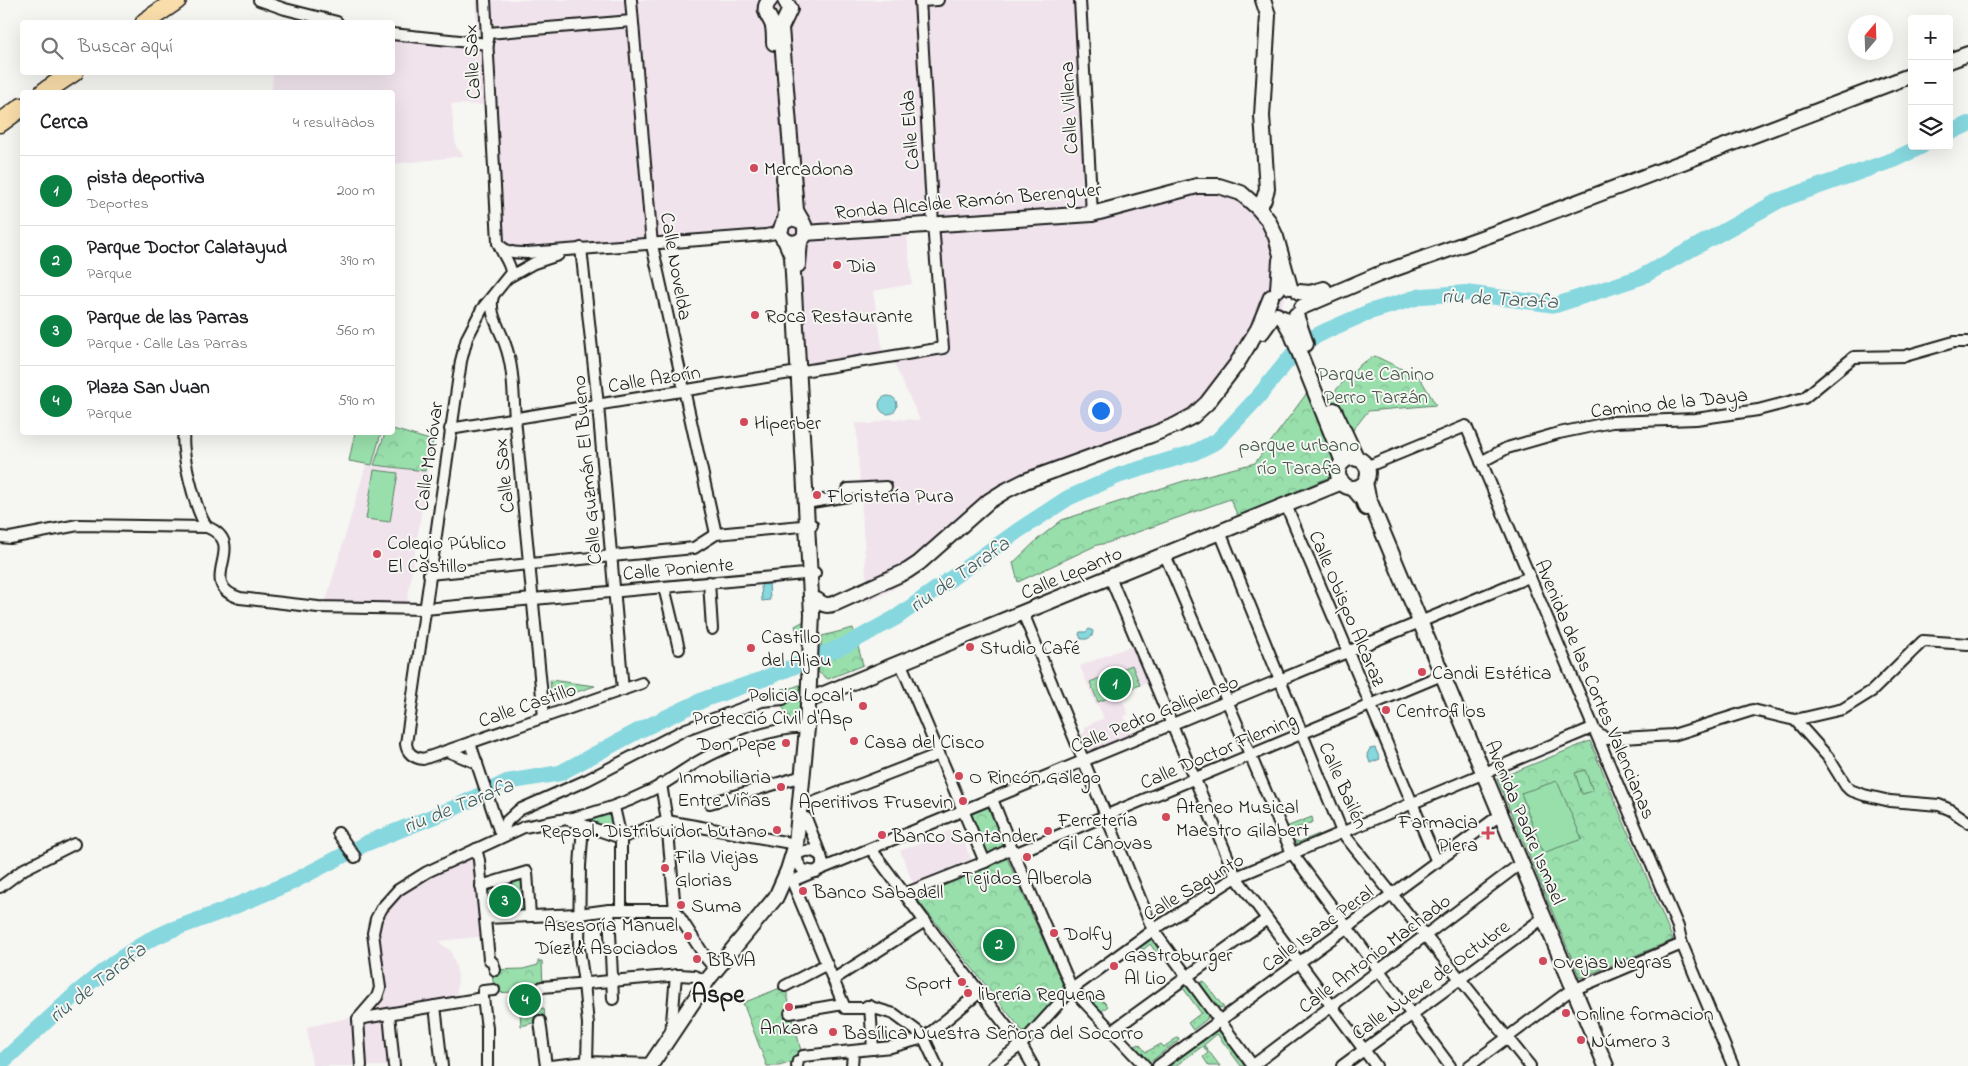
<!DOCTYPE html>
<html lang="es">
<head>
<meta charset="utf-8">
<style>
	:root { --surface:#fff; --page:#f2f2f2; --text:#202124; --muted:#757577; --line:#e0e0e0; --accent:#0b8043 }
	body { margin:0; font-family:"Indie Flower",sans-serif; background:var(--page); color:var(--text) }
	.controls { position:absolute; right:15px; top:15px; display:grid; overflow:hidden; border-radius:5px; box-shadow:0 5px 20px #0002 }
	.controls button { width:45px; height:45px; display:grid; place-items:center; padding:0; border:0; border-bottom:1px solid var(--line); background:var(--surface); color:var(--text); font:25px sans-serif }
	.compass { position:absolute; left:1848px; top:15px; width:45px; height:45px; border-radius:50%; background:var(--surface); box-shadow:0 5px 20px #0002; rotate:19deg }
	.you { position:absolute; left:1100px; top:410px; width:18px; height:18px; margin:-12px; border:4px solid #fff; border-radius:50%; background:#1a73e8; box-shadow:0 0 0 8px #1a73e833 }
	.badge { display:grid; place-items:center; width:32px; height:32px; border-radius:50%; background:var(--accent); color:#fff; font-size:16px; font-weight:700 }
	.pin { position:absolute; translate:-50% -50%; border:2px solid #fff; box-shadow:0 1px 5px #0006 }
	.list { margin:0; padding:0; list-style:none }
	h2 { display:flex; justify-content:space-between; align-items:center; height:65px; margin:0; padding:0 20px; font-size:21px }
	h2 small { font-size:16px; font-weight:400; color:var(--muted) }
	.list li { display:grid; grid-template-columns:32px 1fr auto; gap:15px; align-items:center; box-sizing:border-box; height:70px; padding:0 20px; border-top:1px solid var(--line) }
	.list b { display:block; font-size:19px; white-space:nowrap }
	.list p { margin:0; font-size:16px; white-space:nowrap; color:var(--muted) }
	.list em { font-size:16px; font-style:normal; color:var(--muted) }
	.icon { flex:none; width:28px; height:28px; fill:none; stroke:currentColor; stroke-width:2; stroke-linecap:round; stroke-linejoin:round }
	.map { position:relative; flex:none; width:1968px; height:1066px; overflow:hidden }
	.search { position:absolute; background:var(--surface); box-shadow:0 5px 20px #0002; left:20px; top:20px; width:375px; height:55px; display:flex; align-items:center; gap:12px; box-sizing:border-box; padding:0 18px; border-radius:5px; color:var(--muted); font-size:19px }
	.panel { position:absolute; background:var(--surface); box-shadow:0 5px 20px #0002; left:20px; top:90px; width:375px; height:345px; border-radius:5px }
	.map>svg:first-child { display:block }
	.built { fill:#f0e3ec }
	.grass { fill:url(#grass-dots); stroke:#5a7e64 }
	.forest { fill:url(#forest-crowns); stroke:#5a7e64 }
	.pitch { fill:#99dfac; stroke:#5a7e64 }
	.water { fill:#86d7de; stroke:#5c8c90 }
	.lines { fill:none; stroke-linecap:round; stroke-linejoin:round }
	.river { stroke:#86d7de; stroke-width:16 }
	.street-tunnel { stroke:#d5d5d2; stroke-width:10; stroke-dasharray:10 5; stroke-linecap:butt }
	.street-casing { stroke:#1c1c1c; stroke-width:14 }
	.secondary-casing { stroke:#1c1c1c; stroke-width:18 }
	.highway-casing { stroke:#1c1c1c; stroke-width:21 }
	.street { stroke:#f6f6f2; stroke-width:10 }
	.secondary { stroke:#f6f6f2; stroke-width:14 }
	.highway { stroke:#f9deab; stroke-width:18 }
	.poi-dot { fill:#d1495b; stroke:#f6f6f2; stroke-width:2 }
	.labels { text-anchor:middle; stroke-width:4; stroke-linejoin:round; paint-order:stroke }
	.street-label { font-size:20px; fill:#1c1c1c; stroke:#f6f6f2 }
	.poi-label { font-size:20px; fill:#1c1c1c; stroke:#f6f6f2; text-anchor:start }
	.park-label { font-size:20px; fill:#425647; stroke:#f6f6f2 }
	.water-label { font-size:21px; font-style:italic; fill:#415d60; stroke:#f6f6f2 }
	.district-label { font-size:25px; font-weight:bold; fill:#1c1c1c; stroke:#f6f6f2 }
</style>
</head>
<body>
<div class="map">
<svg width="1968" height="1066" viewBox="0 0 1968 1066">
	<defs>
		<pattern id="grass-dots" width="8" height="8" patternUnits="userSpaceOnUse" patternTransform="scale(1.25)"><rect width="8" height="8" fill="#99dfac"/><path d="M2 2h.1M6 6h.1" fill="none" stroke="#83bf93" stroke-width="1.8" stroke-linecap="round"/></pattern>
		<pattern id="forest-crowns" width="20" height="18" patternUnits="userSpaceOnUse" patternTransform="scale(1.25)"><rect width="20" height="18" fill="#99dfac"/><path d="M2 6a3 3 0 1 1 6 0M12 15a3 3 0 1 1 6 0" fill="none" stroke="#83bf93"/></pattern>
	</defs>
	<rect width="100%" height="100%" fill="#f6f6f2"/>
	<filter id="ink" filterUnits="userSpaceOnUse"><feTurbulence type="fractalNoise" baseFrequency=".02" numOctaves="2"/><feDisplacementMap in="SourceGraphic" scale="10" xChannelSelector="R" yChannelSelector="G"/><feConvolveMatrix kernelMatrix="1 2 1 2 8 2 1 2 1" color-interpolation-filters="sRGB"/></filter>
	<g filter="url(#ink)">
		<g class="built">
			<polygon points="475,0 1080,0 1092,214 1219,186 1268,220 1284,281 1285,294 1282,305 1272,326 1238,378 1211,409 1196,422 1180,432 1148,445 1030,488 1007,500 986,514 914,578 868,602 856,423 871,424 888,419 920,420 891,357 943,348 932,225 906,227 912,284 873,291 884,358 802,372 793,235 544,253 501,249 491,105 451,104 456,147 464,156 393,164 392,92 272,92 273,73 392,72 393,34 478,42"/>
			<polygon points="366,465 428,471 407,602 325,604"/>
			<polygon points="1131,646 1147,683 1120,694 1128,714 1124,716 1132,735 1089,753 1085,752 1079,735 1085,732 1084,727 1104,718 1098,705 1096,705 1080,666"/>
			<polygon points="958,827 971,859 913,883 900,851"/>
			<polygon points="476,849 486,936 440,941 441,944 451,951 455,964 458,976 456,1003 389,1014 394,1066 312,1066 307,1027 353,1017 377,997 373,933 398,890"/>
		</g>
		<g class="grass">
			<polygon points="1312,817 1313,822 1294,829 1290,832 1293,840 1299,842 1319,834 1319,836 1295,846 1293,845 1286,827"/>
			<polygon points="1151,938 1164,957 1161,959 1150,944 1143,950 1140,946"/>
			<polygon points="1204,981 1224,1008 1218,1007 1200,983"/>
			<polygon points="1184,983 1208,1015 1207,1019 1193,1030 1188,1023 1201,1013 1183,988 1174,994 1172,992"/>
			<polygon points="1100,990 1102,993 1098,996 1108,1006 1101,1012 1088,1000"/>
			<polygon points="1216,1030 1219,1031 1245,1066 1241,1066 1217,1034 1204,1045 1220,1066 1209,1066 1203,1057 1208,1053 1203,1046 1175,1066 1168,1066"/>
			<polygon points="1178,1037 1179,1040 1149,1063 1134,1047 1139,1044 1146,1052 1161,1044 1164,1047"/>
		</g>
		<g class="forest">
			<polygon points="1375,356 1420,378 1436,405 1368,411 1346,439 1328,398 1361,364"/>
			<polygon points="1307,393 1335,459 1330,477 1238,516 1230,499 1107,543 1097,545 1018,582 1013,563 1038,539 1062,520 1184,481 1255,463"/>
			<polygon points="393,429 433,441 425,471 374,465 385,433 392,432"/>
			<polygon points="806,620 805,637 799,639 795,626"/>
			<polygon points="853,628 863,665 828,679 818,672 822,636"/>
			<polygon points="550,680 595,686 552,700"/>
			<polygon points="808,682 805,720 793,723 780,703 784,702 782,689 791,688"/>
			<polygon points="1590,741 1673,940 1580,978 1497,779"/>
			<polygon points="989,807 1007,850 988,859 969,815"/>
			<polygon points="612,813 615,832 586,822 586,819"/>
			<polygon points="1007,858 1066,992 1024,1033 916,898"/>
			<polygon points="525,875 527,916 484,916 482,889"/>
			<polygon points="538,961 542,961 543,990 534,992 536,1009 544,1008 545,1020 521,1026 520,1010 515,1010 514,992 494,993 492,970 523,969 538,965"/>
			<polygon points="785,986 803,1059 779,1066 767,1066 743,1003"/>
		</g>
		<g class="pitch">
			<polygon points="355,432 381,433 372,465 349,461"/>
			<polygon points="374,470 398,473 390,522 366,519"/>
			<polygon points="1132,665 1140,685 1098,702 1090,682"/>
			<polygon points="1585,770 1593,791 1582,794 1575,773"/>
			<polygon points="1557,781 1582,839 1543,853 1521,793"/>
		</g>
		<g class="water">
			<circle cx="888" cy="405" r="9"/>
			<polygon points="761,584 769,584 770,600 762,601"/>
			<polygon points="1089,629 1093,631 1092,636 1087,639 1081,639 1079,634 1080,632 1086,632"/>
			<polygon points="1375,748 1380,759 1370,763 1367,754 1370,749"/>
		</g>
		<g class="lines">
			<g class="river">
				<polyline points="1949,133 1968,124"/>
				<polyline points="0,1064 78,992 115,962 149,940 171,930 223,911 292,882 367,843 452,809 507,782 560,773 638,731 705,699 763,679 848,644 897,617 1019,530 1068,498 1120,475 1193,453 1217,441 1258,397 1302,343 1328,330 1369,312 1422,296 1466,293 1556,305 1641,277 1780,200 1893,160 1922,146"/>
			</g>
			<polyline class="street-tunnel" points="738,996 743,1003"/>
			<g class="street-casing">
				<g id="street">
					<polyline points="259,0 285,9 337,22"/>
					<path d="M485,0L498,242C501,253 511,263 511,273L482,309L467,338L461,361L406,744C407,753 414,758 423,759L642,683"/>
					<polyline points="631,0 652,245 716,534"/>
					<polyline points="1080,0 1092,214"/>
					<polyline points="920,1 938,0"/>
					<polyline points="488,33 632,21"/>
					<polyline points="392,34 488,44"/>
					<path d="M498,243C505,253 516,253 527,253L766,235L780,232"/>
					<polyline points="581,248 598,405 623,690"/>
					<polyline points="509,277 534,263 558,255"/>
					<path d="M493,296C488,313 500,328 505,344C514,368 513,394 515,418L544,717"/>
					<polyline points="450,429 943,348 933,224 920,0"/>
					<path d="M184,432C180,450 196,513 207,527"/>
					<polyline points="1481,462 1507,448 1559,433 1612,422 1696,419 1758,410 1804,398 1854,357 1905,356 1954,342 1968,342"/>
					<polyline points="1366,467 1466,426 1678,927 1682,944 1733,1066"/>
					<polyline points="806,503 848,496 848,489 886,487"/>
					<polyline points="1286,505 1437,862"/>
					<polyline points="1220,532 1342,832 1530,1066"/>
					<path d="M0,537L10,538L78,525L207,527C251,545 193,583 240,598L318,607L425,609L815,573"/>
					<polyline points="1165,555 1292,853 1450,1066"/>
					<polyline points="429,574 694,548 716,534 812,525"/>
					<polyline points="1110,577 1236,877 1376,1066"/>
					<polyline points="709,582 712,629"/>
					<polyline points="664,587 679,649"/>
					<polyline points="1023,613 1153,930 1253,1066"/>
					<polyline points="901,664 985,862"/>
					<polyline points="1795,720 1828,757 1846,786 1850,790 1864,795 1890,801 1939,805 1951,810 1968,822"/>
					<polyline points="470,743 501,836"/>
					<polyline points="447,751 477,763"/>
					<polyline points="661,784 667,821 675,910 706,958 716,970"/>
					<polyline points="710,803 803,776"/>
					<polyline points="807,805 939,754"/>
					<polyline points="614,807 621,838 621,910"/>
					<path d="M568,819C596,813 624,804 650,791C667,783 683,770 699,761C725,746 777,725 807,728"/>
					<polyline points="583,825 580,866 579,949 584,983 588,1024 587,1062"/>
					<polyline points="338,833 355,857"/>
					<polyline points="501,836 507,821 519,810 587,780 686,729 762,701 783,699"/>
					<polyline points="476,849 479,860 489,959 493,963 495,970"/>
					<polyline points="795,849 798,863 803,870 816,872 822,866 822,859 806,818"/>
					<polyline points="871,849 935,935 1021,1045 1072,989 1014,854 992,799"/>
					<polyline points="1014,854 1442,675"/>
					<path d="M792,860C800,850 811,847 821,856"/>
					<polyline points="481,886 527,872 530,916"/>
					<polyline points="0,887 24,869 74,844"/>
					<polyline points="904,894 985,862 1012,848"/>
					<polyline points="609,910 613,999"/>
					<polyline points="485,918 579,914 609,910 675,910"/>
					<polyline points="834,979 925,921"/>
					<polyline points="785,986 827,964"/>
					<polyline points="542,987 680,975 694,976 707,981"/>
					<polyline points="483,998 487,1028 487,1066"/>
					<polyline points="435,1006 442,1066"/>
					<polyline points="870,1006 873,1049"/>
					<polyline points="790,1013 843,1004"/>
					<polyline points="389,1014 394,1066"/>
					<polyline points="358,1019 483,998 483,991 494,990"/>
					<polyline points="540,1021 546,1066"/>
					<polyline points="1112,1031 1267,919"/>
					<polyline points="671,1033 676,975"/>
					<polyline points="803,1056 891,1047 924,1038 980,992"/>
					<polyline points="361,1066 358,1019 377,997 380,988 373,933 376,919 382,908 398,890 427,872 524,827 566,819 621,838 667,821 796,844"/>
					<polyline points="550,1066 587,1062 652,1064"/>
					<polyline points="797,1066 798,1061"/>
					<polyline points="852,1066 853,1052"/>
					<polyline points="937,1066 924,1038 917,1031 894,1014 867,1006 867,1008 845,1008 792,881 1529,577"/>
					<polyline points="993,1066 1021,1045 1033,1066"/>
					<polyline points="1145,1066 1072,989 1153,930 1236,877 1592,728 1606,739 1673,735 1753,710 1795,720 1843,709 1872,691 1923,641 1968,644"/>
					<polyline points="1158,1066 1496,818"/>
					<polyline points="1252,1066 1516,867"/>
					<polyline points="1342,1066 1539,921"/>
					<polyline points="1469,1066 1568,992 1682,944"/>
				</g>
			</g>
			<g class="secondary-casing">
				<g id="secondary">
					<path d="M770,0C760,10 770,16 773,26C774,32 774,38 774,43"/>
					<path d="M785,0L790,9L781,28L796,210C798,216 804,222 805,228C808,244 785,249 780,232L783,223L792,218L801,221"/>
					<polyline points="1949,61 1968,54"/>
					<polyline points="784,177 786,211 785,221"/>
					<polyline points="1258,208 1264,199 1267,189 1262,116 1268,15 1263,0"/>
					<polyline points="805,233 1092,214 1197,186 1219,186 1241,193 1258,208 1268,220 1276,237 1290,287"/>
					<polyline points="798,265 800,241"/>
					<polyline points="1278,289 1280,260"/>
					<polyline points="1299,292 1310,293 1324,289"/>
					<polyline points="1302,307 1377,275 1512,227 1912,75"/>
					<polyline points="1296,315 1306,344"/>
					<polyline points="1283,318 1291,332 1343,462"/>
					<polyline points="1262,332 1272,318 1277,315"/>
					<polyline points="1334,410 1357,459"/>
					<circle cx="1353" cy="473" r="15"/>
					<polyline points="1365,482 1368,497 1606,1066"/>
					<polyline points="1353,488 1363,500 1366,508"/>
					<path d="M817,600C824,606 828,606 836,603L907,571L919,563L989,501L1005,491L1025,481L1151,435L1176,425L1193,416L1207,403L1236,365L1258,329L1271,297"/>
					<polyline points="809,700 1342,482"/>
					<polyline points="650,1066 709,978 776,897 788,870 796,844 807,728 812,614 792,256 785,240"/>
				</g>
			</g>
			<g class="highway-casing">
				<g id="highway">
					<polyline points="145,22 177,0"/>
					<polyline points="44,92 74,72"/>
					<polyline points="0,123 22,107"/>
				</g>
			</g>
			<use href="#street" class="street"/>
			<use href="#secondary" class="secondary"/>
			<use href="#highway" class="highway"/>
		</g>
	</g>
	<g class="poi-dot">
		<circle cx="754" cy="168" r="5"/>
		<circle cx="837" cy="265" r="5"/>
		<circle cx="755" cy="315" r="5"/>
		<circle cx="744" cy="422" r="5"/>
		<circle cx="817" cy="495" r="5"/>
		<circle cx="377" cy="554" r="5"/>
		<circle cx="970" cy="647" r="5"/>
		<circle cx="751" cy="648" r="5"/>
		<circle cx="1422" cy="672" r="5"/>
		<circle cx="863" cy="706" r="5"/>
		<circle cx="1386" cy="710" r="5"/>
		<circle cx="854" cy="741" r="5"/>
		<circle cx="786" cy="743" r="5"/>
		<circle cx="959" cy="776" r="5"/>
		<circle cx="781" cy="787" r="5"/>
		<circle cx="963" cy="801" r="5"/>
		<circle cx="1166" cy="817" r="5"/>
		<circle cx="777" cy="830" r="5"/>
		<circle cx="1048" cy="831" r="5"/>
		<path d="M1485.5 825.5h5v5h5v5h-5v5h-5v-5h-5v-5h5z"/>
		<circle cx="882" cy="835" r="5"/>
		<circle cx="1027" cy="857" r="5"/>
		<circle cx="665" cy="868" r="5"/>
		<circle cx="803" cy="891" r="5"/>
		<circle cx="681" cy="905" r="5"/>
		<circle cx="1054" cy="933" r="5"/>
		<circle cx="688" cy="936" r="5"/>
		<circle cx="697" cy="959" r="5"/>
		<circle cx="1543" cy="961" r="5"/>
		<circle cx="1114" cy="966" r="5"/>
		<circle cx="962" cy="982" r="5"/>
		<circle cx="968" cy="993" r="5"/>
		<circle cx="789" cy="1007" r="5"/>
		<circle cx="1566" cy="1013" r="5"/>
		<circle cx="833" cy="1032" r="5"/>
		<circle cx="1581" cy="1040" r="5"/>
	</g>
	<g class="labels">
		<g class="street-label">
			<text transform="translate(471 62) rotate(-93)" y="7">Calle Sax</text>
			<text transform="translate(1068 108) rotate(-93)" y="7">Calle Villena</text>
			<text transform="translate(909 130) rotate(-94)" y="7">Calle Elda</text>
			<text transform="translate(968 200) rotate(-5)" y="7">Ronda Alcalde Ramón Berenguer</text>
			<text transform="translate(677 266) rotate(80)" y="7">Calle Novelda</text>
			<text transform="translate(654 378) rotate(-9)" y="7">Calle Azorín</text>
			<text transform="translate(1669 402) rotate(-6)" y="7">Camino de la Daya</text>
			<text transform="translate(428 456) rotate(-82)" y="7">Calle Monóvar</text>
			<text transform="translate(586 470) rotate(-95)" y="7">Calle Guzmán El Bueno</text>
			<text transform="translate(503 476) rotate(-96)" y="7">Calle Sax</text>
			<text transform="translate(678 568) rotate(-5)" y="7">Calle Poniente</text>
			<text transform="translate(1071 572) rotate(-23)" y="7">Calle Lepanto</text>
			<text transform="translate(1348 608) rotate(67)" y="7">Calle Obispo Alcaraz</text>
			<text transform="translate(1596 689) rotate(67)" y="7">Avenida de las Cortes Valencianas</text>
			<text transform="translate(527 704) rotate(-19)" y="7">Calle Castillo</text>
			<text transform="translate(1154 713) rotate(-22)" y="7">Calle Pedro Galipienso</text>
			<text transform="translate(1218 750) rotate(-23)" y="7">Calle Doctor Fleming</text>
			<text transform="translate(1344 785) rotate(66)" y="7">Calle Bailén</text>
			<text transform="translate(1526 822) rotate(67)" y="7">Avenida Padre Ismael</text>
			<text transform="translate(1193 886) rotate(-31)" y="7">Calle Sagunto</text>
			<text transform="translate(1317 928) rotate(-36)" y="7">Calle Isaac Peral</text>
			<text transform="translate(1374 953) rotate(-37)" y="7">Calle Antonio Machado</text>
			<text transform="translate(1430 979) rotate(-36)" y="7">Calle Nueve de Octubre</text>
		</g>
		<g class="poi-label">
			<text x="764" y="175">Mercadona</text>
			<text x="847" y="272">Dia</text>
			<text x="765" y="322">Roca Restaurante</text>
			<text x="754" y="429">Hiperber</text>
			<text x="827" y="502">Floristería Pura</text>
			<text x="387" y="549">Colegio Público<tspan x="387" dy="23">El Castillo</tspan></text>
			<text x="761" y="643">Castillo<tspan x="761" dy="23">del Aljau</tspan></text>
			<text x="980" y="654">Studio Café</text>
			<text x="1432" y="679">Candi Estética</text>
			<text x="853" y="701" text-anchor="end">Policia Local i<tspan x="853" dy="23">Protecció Civil d'Asp</tspan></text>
			<text x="1396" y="717">Centrofilos</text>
			<text x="864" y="748">Casa del Cisco</text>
			<text x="776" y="750" text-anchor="end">Don Pepe</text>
			<text x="771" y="783" text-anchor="end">Inmobiliaria<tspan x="771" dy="23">Entre Viñas</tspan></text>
			<text x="969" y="783">O Rincón Galego</text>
			<text x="953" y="808" text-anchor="end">Aperitivos Frusevin</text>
			<text x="1176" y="813">Ateneo Musical<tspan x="1176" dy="23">Maestro Gilabert</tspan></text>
			<text x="1058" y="826">Ferretería<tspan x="1058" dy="23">Gil Cánovas</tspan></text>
			<text x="1478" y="828" text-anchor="end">Farmacia<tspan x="1478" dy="23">Piera</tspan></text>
			<text x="767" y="837" text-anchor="end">Repsol. Distribuidor butano</text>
			<text x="892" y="842">Banco Santander</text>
			<text x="675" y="863">Fila Viejas<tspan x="675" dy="23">Glorias</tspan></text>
			<text x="1027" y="884" text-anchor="middle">Tejidos Alberola</text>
			<text x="813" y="898">Banco Sabadell</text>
			<text x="691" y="912">Suma</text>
			<text x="678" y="931" text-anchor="end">Asesoría Manuel<tspan x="678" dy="23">Díez &amp; Asociados</tspan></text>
			<text x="1064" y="940">Dolfy</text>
			<text x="1124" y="961">Gastroburger<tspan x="1124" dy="23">Al Lio</tspan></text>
			<text x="707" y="966">BBVA</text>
			<text x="1553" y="968">Ovejas Negras</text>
			<text x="952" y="989" text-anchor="end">Sport</text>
			<text x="978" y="1000">librería Requena</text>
			<text x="1576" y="1020">Online formacion</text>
			<text x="789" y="1034" text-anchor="middle">Ankara</text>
			<text x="843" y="1039">Basílica Nuestra Señora del Socorro</text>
			<text x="1591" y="1047">Número 3</text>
		</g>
		<g class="park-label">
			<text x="1376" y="380">Parque Canino<tspan x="1376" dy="23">Perro Tarzán</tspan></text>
			<text x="1299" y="451">parque urbano<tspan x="1299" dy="23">río Tarafa</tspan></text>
		</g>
		<g class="water-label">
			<text transform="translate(1500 298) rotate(3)" y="7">riu de Tarafa</text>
			<text transform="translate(959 574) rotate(-35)" y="7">riu de Tarafa</text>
			<text transform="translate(458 805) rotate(-22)" y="7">riu de Tarafa</text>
			<text transform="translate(97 982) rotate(-38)" y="7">riu de Tarafa</text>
		</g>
		<g class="district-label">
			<text x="718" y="1002">Aspe</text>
		</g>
	</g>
</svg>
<div class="controls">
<button>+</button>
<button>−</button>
<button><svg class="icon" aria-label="layers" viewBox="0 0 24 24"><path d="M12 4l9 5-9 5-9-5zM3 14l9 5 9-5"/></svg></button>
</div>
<svg class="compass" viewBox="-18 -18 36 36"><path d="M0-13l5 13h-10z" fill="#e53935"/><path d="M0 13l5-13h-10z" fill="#757577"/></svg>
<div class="you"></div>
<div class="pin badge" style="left:1115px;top:684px">1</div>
<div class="pin badge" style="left:999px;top:945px">2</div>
<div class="pin badge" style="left:505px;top:901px">3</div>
<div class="pin badge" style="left:525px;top:1000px">4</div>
<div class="search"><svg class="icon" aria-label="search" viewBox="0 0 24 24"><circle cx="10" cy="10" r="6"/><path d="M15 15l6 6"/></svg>Buscar aquí</div>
<section class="panel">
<h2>Cerca<small>4 resultados</small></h2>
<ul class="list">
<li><span class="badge">1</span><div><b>pista deportiva</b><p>Deportes</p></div><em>200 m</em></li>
<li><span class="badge">2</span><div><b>Parque Doctor Calatayud</b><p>Parque</p></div><em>390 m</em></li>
<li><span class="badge">3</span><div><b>Parque de las Parras</b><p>Parque · Calle Las Parras</p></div><em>560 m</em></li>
<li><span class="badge">4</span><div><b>Plaza San Juan</b><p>Parque</p></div><em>590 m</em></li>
</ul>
</section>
</div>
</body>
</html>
